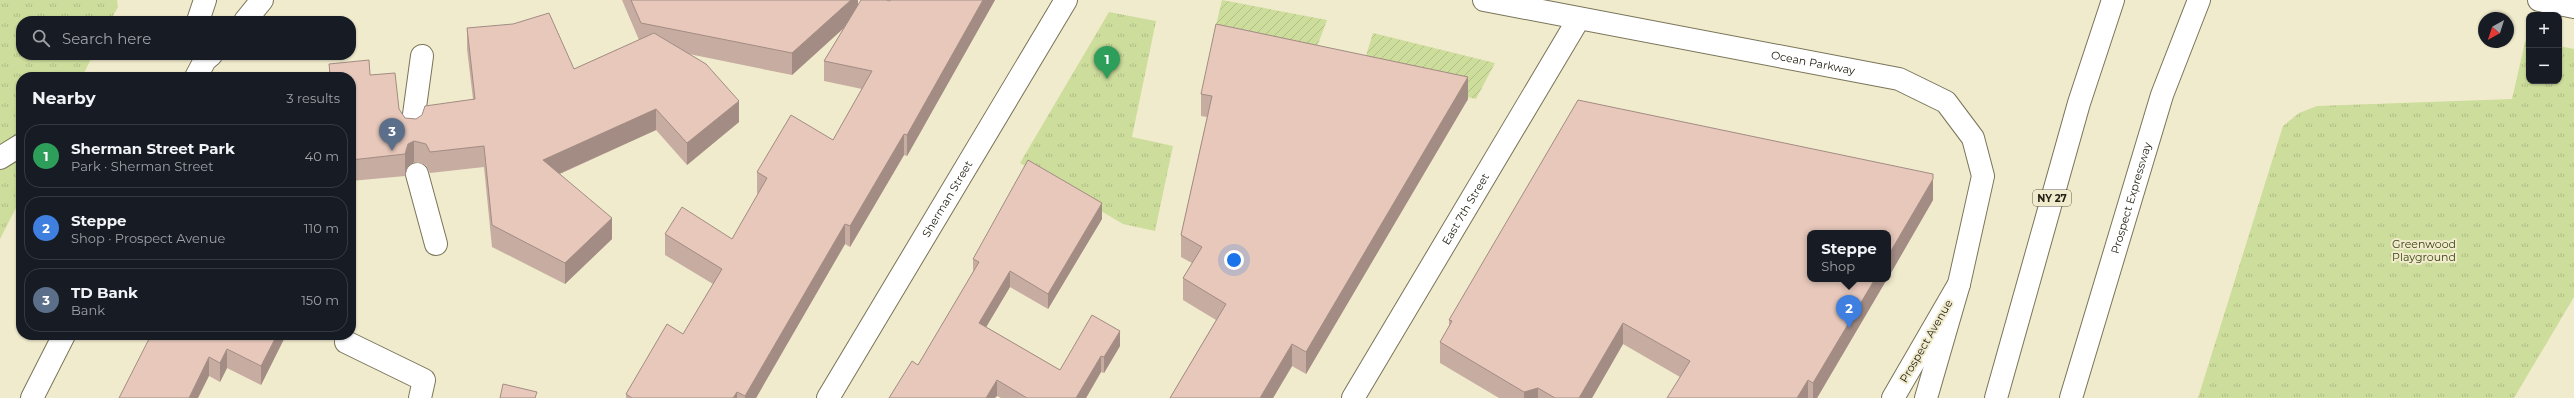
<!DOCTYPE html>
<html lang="en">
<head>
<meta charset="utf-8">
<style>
	:root { --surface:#171b24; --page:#242831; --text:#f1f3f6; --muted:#9ea1a6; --line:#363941; --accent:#0f766e }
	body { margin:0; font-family:Montserrat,sans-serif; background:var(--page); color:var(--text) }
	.controls { position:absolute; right:12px; top:12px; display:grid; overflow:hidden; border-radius:8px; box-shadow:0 1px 3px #0004 }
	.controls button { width:36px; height:36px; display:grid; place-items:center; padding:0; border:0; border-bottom:1px solid var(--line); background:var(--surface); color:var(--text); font:20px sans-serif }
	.compass { position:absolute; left:2478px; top:12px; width:36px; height:36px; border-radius:50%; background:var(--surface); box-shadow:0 1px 3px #0004; rotate:219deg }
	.you { position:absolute; left:1234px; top:260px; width:14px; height:14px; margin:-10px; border:3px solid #fff; border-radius:50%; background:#1a73e8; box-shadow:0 0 0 6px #1a73e833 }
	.badge { display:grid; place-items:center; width:26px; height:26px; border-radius:50%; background:var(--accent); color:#fff; font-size:13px; font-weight:700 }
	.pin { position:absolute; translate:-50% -33px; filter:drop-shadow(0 1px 2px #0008) }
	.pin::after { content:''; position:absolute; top:21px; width:14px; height:12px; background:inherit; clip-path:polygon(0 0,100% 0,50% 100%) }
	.popup { position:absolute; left:1807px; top:230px; width:84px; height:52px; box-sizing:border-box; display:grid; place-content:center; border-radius:8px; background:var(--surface); filter:drop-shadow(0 1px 3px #0005); font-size:13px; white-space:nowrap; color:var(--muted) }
	.popup b { font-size:15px; color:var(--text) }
	.popup::after { content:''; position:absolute; left:50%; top:100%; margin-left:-8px; border:8px solid transparent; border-top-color:var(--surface) }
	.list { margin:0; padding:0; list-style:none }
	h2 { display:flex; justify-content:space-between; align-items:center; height:52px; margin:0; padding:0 16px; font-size:17px }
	h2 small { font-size:13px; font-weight:400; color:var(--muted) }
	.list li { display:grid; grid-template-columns:26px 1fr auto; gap:12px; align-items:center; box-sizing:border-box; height:64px; margin:0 8px 8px; padding:0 8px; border:1px solid var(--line); border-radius:16px }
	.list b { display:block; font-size:15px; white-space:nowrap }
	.list p { margin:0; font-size:13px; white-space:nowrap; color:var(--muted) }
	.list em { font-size:13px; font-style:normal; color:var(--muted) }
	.icon { flex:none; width:22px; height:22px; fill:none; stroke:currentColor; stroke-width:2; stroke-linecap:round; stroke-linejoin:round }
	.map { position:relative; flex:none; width:2574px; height:398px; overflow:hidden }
	.search { position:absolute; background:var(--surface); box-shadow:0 1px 3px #0004; left:16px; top:16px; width:340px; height:44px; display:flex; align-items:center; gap:10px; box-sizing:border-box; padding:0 14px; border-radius:16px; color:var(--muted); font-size:15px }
	.panel { position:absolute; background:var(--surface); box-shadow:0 1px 3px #0004; left:16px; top:72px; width:340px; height:268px; border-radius:16px }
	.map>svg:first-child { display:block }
	.park { fill:url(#park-tufts) }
	.garden { fill:url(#garden-furrows) }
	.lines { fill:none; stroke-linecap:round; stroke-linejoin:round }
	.minor-casing { stroke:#797459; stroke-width:24 }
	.major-casing { stroke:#797459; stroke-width:24 }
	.highway-casing { stroke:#797459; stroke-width:24 }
	.minor { stroke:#fff; stroke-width:22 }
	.major { stroke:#fff; stroke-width:22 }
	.highway { stroke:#fff; stroke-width:22 }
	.wall { fill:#c7aca1 }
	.shaded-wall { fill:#a28c83 }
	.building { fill:#e7c8bb; stroke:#a28c83 }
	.labels { text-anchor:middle; stroke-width:4; stroke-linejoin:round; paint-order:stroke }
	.shield { fill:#f1ebcd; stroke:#625e4d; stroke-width:1 }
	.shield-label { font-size:10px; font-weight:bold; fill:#242216 }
	.street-label { font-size:11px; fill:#242216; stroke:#f1ebcd }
	.park-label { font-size:11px; fill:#394311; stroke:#f1ebcd }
</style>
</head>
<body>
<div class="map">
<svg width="2574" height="398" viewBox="0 0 2574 398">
	<defs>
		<pattern id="park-tufts" width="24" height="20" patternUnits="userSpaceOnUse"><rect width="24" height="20" fill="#cddd9b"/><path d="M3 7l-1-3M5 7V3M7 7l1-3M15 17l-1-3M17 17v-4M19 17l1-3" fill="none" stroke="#b0bd85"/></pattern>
		<pattern id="garden-furrows" width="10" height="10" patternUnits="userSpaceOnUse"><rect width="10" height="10" fill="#cddd9b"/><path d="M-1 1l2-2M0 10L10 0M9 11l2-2" fill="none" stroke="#b0bd85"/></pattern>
	</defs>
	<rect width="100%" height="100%" fill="#f1ebcd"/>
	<g class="park">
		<polygon points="0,0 117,0 118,7 110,21 21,21 21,55 93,55 82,77 21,77 21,198 0,239"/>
		<polygon points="1109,12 1156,21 1132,137 1173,146 1155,231 1123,224 1020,163"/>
		<polygon points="2526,38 2529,39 2529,81 2559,81 2559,46 2574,49 2574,297 2514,398 2198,398 2283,126 2299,113 2317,106 2512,99"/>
	</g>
	<g class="garden">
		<polygon points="1222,0 1327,20 1312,60 1212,42"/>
		<polygon points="1373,33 1495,63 1476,99 1361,72"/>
	</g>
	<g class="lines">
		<g class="minor-casing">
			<g id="minor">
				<path id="s1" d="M1484,0L1899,79L1946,102L1973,138L1983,176L1959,284L1893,398"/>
				<polyline points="198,21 205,0"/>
				<polyline points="245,21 262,0"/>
				<polyline points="196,77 205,60 211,55"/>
				<polyline points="412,129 422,56"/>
				<polyline points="0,158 21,145"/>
				<polyline points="417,174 436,244"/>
				<polyline points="346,342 424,380 420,398"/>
				<polyline points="32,398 64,335"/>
				<path id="s2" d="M828,398L1066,0"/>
				<path id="s3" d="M1353,398L1578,20"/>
			</g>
		</g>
		<g class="major-casing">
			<polyline id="major" points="2539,0 2574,7"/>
		</g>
		<g class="highway-casing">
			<g id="highway">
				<polyline points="1926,398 1959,284"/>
				<polyline points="1996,398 2079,103 2113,0"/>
				<path id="s4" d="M2071,398L2162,95L2199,0"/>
			</g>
		</g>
		<use href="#minor" class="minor"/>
		<use href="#major" class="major"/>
		<use href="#highway" class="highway"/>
	</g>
	<g class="wall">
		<polygon points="622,0 858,0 858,4 890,1 995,0 907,156 904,155 850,247 845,244 756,398 626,398 626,394 683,334 713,284 665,255 665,234 732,239 758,194 757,193 757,172 833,140 862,89 824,81 824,61 843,29 792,75 689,54 739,122 687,165 656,130 560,174 612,239 565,284 492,247 484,167 430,173 426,165 414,162 408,166 405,176 351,181 351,77 329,75 329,64 370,75 399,109 405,118 416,119 473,99 467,49 467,28 574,69 639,40"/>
		<polygon points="1201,94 1468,99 1306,374 1292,366 1273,398 1170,398 1216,320 1183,300 1183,278 1192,263 1181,257 1181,235 1207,117 1201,116"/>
		<polygon points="1933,200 1888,278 1888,233 1810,279 1887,279 1817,398 1667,398 1680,377 1623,344 1592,398 1499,398 1440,363 1440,342 1449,326 1449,320"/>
		<polygon points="1102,219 1048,309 1010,287 986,327 1060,370 1120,346 1104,373 1101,372 1086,398 1001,398 997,396 918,365 973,273 973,259"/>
		<polygon points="151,335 286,335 261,385 227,368 220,382 209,376"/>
	</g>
	<g class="shaded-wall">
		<polygon points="851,0 858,0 858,15 792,75 792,53"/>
		<polygon points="983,0 995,0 907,156 907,135"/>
		<polygon points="1468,77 1468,99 1306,374 1306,352"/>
		<polygon points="739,101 739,122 687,165 687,143"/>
		<polygon points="656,109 656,130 543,181 543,160"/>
		<polygon points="904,134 904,155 850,247 850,226"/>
		<polygon points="414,141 414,162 408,166 405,176 405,154 408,144"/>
		<polygon points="1933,179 1933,200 1888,278 1888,256"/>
		<polygon points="1102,203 1102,219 1048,309 1048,294"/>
		<polygon points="612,218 612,239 565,284 565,263"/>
		<polygon points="845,224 845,244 756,398 745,398 745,396"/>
		<polygon points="1010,271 1010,287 979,339 979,323"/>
		<polygon points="1875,279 1887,279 1817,398 1813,398 1813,383"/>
		<polygon points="1623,323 1623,344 1592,398 1579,398"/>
		<polygon points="1120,331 1120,346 1104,373 1104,357"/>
		<polygon points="277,335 286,335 261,385 261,366"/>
		<polygon points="1292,344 1292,366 1273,398 1260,398"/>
		<polygon points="227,349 227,368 220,382 220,363"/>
		<polygon points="1101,356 1101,372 1086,398 1076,398"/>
		<polygon points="209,357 209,376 198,398 189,398"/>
		<polygon points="997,380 997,396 995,398 986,398"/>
		<polygon points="1808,380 1808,398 1797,398"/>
		<polygon points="1538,388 1538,398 1524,398 1524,392"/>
		<polygon points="737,392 737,398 733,398"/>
	</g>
	<g class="building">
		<polygon points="631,0 851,0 792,53 641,23"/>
		<polygon points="861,0 886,0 890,1 890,0 983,0 907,135 904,134 850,226 845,224 745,396 737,392 733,398 632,398 626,394 667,324 683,334 722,269 665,234 682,207 732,239 767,178 757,172 791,115 833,140 872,71 824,61"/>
		<polygon points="549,13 574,69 654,33 706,64 739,101 687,143 656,109 543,160 612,218 565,263 492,225 484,146 430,152 426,144 414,141 408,144 405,154 351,160 351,77 306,77 330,74 329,64 369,60 370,75 395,73 399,109 405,118 416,119 422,115 425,106 475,99 467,28 513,24"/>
		<polygon points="1216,24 1468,77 1306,352 1292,344 1260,398 1170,398 1226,304 1183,278 1202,247 1181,235 1212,96 1201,94"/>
		<polygon points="1578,100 1933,174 1933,179 1888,256 1888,233 1810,233 1810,279 1875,279 1813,383 1808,380 1797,398 1667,398 1690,361 1623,323 1579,398 1555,398 1538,388 1524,392 1440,342 1452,321 1449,320"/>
		<polygon points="1028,160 1102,203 1048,294 1010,271 979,323 1060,370 1092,315 1120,331 1104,357 1101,356 1076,398 1027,398 997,380 986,398 889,398 912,361 918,365 979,262 973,259"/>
		<polygon points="151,335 277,335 261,366 227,349 220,363 209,357 189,398 119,398"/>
		<polygon points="503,384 537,392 535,398 500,398"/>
	</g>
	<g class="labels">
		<rect class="shield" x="2033" y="190" width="38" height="16" rx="3"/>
		<g class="shield-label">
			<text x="2052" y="202">NY 27</text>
		</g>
		<g class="street-label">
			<text dy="4" stroke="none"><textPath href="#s1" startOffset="335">Ocean Parkway</textPath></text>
			<text dy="4" stroke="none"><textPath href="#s4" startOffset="209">Prospect Expressway</textPath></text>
			<text dy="4" stroke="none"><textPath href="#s2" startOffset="232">Sherman Street</textPath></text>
			<text dy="4" stroke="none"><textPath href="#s3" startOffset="220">East 7th Street</textPath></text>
			<text transform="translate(1926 341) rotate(-60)" y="4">Prospect Avenue</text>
		</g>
		<g class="park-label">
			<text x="2424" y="248">Greenwood<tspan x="2424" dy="13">Playground</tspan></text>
		</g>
	</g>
</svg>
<div class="controls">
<button>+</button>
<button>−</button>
</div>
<svg class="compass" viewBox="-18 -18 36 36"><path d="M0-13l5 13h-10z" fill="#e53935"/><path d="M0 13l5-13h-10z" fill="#9ea1a6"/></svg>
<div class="you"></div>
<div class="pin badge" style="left:1107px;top:79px;background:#2e9e5b">1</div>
<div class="pin badge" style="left:1849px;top:328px;background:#3f7fe0">2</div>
<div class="popup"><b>Steppe</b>Shop</div>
<div class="pin badge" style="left:392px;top:151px;background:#5c6f8a">3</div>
<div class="search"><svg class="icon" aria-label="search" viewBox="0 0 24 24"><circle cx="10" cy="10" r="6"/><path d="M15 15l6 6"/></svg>Search here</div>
<section class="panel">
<h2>Nearby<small>3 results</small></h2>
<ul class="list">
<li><span class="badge" style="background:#2e9e5b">1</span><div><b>Sherman Street Park</b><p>Park · Sherman Street</p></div><em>40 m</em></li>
<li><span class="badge" style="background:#3f7fe0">2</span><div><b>Steppe</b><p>Shop · Prospect Avenue</p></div><em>110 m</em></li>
<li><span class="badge" style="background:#5c6f8a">3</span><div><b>TD Bank</b><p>Bank</p></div><em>150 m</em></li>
</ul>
</section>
</div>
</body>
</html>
